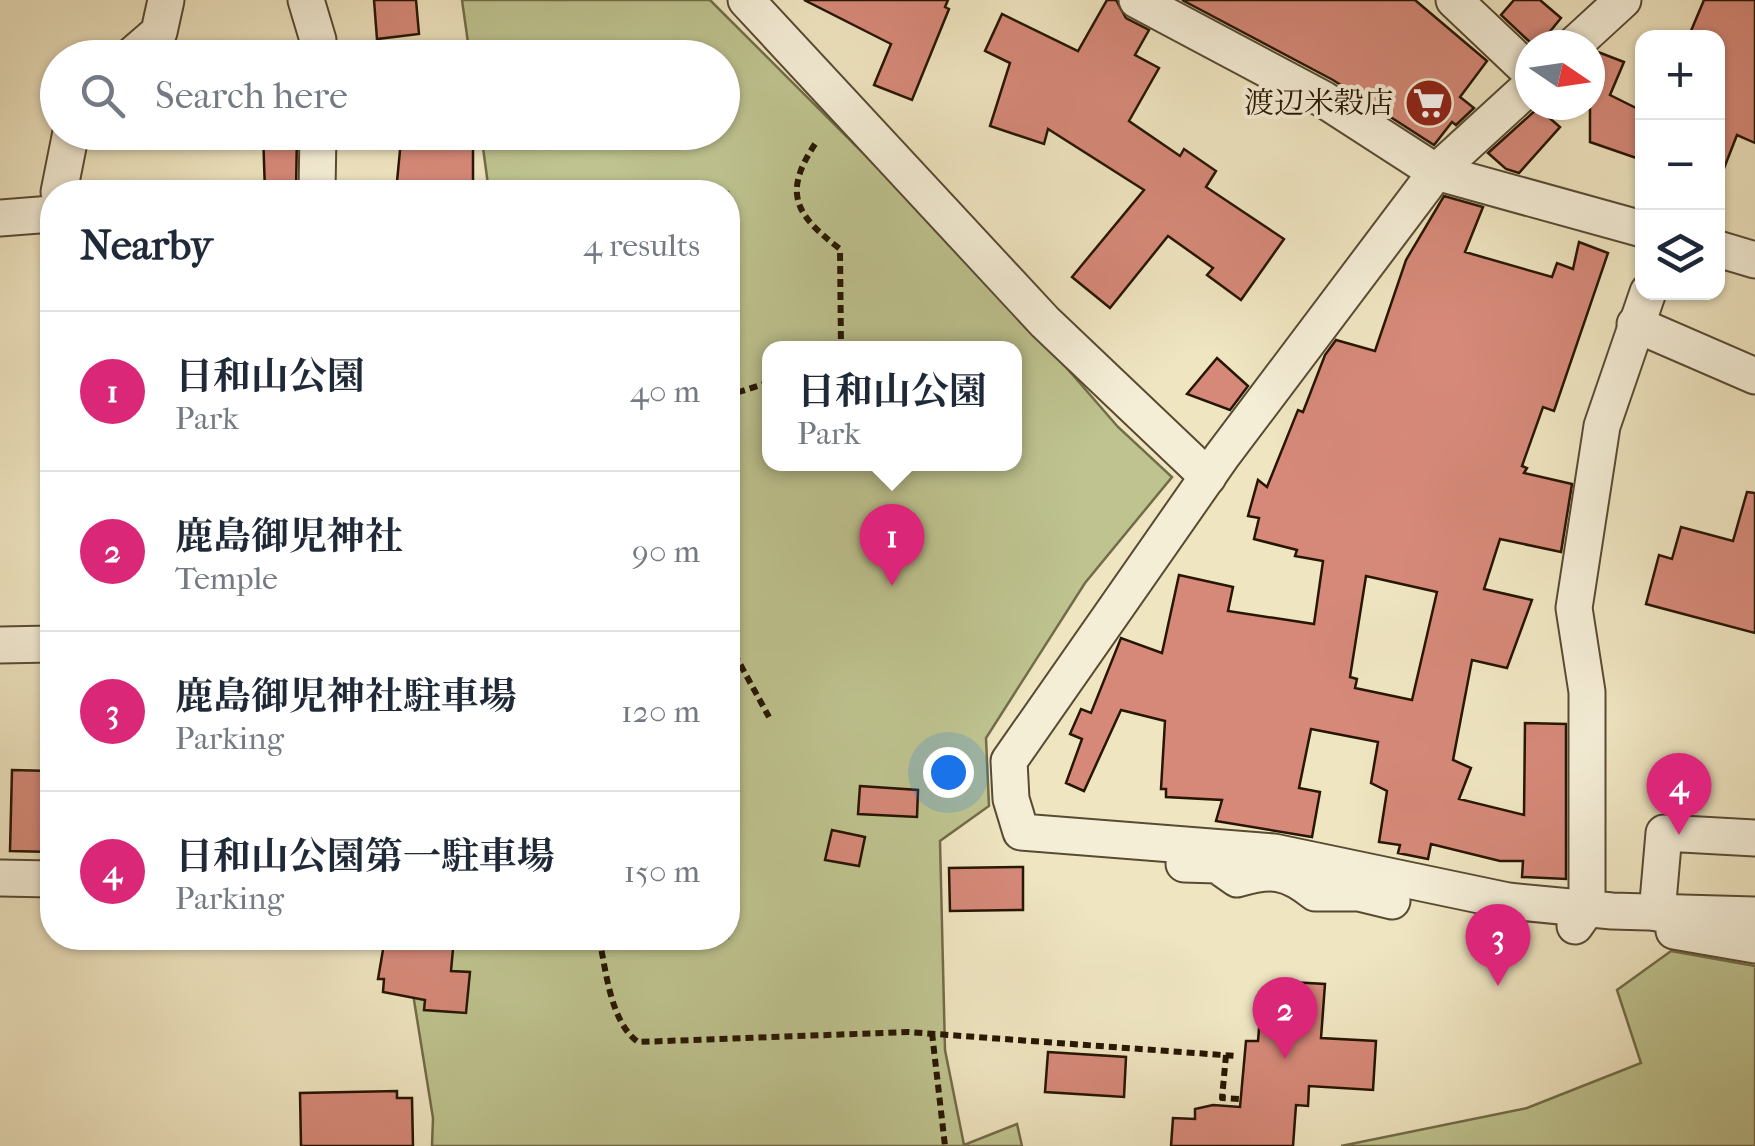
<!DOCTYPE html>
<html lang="en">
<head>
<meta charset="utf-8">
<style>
	:root { --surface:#fff; --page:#f6f6f7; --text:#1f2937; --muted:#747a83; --line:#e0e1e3; --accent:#db2777 }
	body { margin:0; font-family:"IM FELL French Canon","Noto Serif JP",serif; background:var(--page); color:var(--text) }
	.controls { position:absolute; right:30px; top:30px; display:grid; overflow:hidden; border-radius:20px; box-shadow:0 2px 8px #0004 }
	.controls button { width:90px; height:90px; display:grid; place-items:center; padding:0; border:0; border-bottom:2px solid var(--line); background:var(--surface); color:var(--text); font:50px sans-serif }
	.compass { position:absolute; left:1515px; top:30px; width:90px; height:90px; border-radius:50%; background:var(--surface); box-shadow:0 2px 8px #0004; rotate:103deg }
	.you { position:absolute; left:948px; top:772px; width:35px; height:35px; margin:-25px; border:8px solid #fff; border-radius:50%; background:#1a73e8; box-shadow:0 0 0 15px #1a73e833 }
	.badge { display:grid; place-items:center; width:65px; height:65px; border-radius:50%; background:var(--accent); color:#fff; font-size:32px; font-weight:700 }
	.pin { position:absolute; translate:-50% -82px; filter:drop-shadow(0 2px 5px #0008) }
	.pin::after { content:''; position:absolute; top:52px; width:35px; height:30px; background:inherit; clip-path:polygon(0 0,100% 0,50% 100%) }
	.popup { position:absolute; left:762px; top:341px; width:260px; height:130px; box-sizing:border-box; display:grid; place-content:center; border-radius:20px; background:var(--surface); filter:drop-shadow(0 2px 8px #0005); font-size:32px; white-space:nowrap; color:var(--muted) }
	.popup b { font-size:38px; color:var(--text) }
	.popup::after { content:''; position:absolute; left:50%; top:100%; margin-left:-20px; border:20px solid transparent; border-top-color:var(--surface) }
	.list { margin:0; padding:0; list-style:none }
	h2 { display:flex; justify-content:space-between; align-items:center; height:130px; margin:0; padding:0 40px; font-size:42px }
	h2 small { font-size:32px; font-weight:400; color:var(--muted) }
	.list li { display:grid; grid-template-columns:65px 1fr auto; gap:30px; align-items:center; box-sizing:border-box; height:160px; padding:0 40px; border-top:2px solid var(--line) }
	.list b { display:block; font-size:38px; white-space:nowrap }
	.list p { margin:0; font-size:32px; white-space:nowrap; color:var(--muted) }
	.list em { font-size:32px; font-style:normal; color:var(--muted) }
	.icon { flex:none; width:55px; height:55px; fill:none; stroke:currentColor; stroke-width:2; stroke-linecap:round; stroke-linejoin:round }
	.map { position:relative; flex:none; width:1755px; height:1146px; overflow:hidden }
	.search { position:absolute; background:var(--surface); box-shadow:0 2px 8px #0004; left:40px; top:40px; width:700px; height:110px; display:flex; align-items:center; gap:25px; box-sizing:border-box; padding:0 35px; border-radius:55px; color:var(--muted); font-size:38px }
	.panel { position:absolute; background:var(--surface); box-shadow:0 2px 8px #0004; left:40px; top:180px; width:700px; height:770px; border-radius:40px }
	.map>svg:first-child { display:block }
	.green { fill:#bec38f; stroke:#726c48; stroke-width:2.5; fill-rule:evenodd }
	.building { fill:#d68979; stroke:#271602; stroke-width:2.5; fill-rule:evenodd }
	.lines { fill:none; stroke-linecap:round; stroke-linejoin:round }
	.minor-casing { stroke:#594a32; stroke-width:39 }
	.path { stroke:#271602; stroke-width:6; stroke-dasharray:8 5; stroke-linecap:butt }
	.minor { stroke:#f5eed7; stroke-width:35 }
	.labels { text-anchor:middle; stroke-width:8; stroke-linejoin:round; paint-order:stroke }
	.poi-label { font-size:30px; fill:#271602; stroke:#f5eed7; text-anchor:end }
</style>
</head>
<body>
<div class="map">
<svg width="1755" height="1146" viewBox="0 0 1755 1146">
	<rect width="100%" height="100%" fill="#efe5c1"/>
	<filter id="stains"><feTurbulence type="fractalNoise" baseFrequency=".002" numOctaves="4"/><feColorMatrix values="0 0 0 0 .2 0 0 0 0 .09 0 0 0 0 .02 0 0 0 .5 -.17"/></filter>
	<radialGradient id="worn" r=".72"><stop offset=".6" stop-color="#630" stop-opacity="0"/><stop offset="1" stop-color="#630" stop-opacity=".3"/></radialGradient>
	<g class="green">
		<path d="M462,0H710L992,282L1118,427L1172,477L1085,583L986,738L989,806L940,841L945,1050L964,1145L1017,1124L1022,1146H432L433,1118L404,938H728V192H489L481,133L722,132V58L470,57ZM770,348H1014V464H770Z"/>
		<polygon points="1671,951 1755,966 1755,1146 1341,1146 1527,1108 1641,1063 1617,990"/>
	</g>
	<g class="building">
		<polygon points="374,0 416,0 419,34 377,39"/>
		<polygon points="804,0 948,0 945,7 949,9 912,100 874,85 891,44"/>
		<polygon points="1107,0 1116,0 1126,18 1149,30 1135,55 1159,68 1129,121 1180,156 1184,149 1216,171 1206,187 1284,239 1241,300 1207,275 1213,268 1168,236 1110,308 1072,277 1144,190 1048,129 1044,144 990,126 1010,63 985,51 1002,14 1078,51"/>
		<polygon points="1182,0 1415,0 1487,61 1460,97 1474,108 1456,125 1452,122 1434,145 1333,80"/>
		<polygon points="1514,0 1540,0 1561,18 1539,45 1533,45 1501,15"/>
		<polygon points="1704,0 1755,0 1755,143 1737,135 1719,181 1718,38 1688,38"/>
		<polygon points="1598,52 1624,62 1610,95 1642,111 1642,160 1590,142 1590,59"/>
		<polygon points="1538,108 1560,127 1519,173 1506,169 1488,153"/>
		<polygon points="263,132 297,132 296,192 265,192"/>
		<polygon points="408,132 473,132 473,192 396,192 401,140 407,141"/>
		<path d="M1444,196L1483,207L1465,252L1552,277L1557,263L1573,269L1579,242L1608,253L1554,411L1543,407L1522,466L1527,468L1524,473L1572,484L1561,552L1500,539L1484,589L1532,600L1507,668L1472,660L1453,760L1471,768L1459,799L1524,815L1525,723L1566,724V879L1522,877L1523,861H1500L1431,844L1428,859L1398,853L1400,845L1379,842L1387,791L1371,783L1378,742L1311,729L1299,788L1320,792L1312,837L1216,821L1222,800L1166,797V789H1161L1165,721L1121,710L1084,791L1066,783L1082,739L1070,734L1081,709L1091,713L1121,638L1162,653L1179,575L1233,587L1228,611L1314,624L1323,561L1295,556L1297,550L1254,539L1259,518L1248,516L1258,480L1267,487L1298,410L1303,412L1325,355L1336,340L1375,351L1406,260ZM1366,576L1437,592L1412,700L1355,688L1357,679L1350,677Z"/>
		<polygon points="1217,358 1248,386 1230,410 1187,394"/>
		<polygon points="1747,492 1755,493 1755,633 1646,604 1659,555 1672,559 1681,527 1733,541"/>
		<polygon points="12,770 52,771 52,852 10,851"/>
		<polygon points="860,786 918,790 917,817 858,814"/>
		<polygon points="832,830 865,837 859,866 825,860"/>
		<polygon points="1023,867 1023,910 950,911 949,868"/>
		<polygon points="385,938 454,938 451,971 470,972 466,1013 424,1010 425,1000 383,992 384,979 378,979"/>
		<polygon points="1290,982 1325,984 1321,1038 1376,1041 1373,1090 1309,1086 1308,1106 1296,1105 1293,1146 1171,1146 1173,1118 1195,1119 1195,1109 1213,1105 1240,1107 1246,1041 1258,1041 1260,1017 1288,1019"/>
		<polygon points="1048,1052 1126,1057 1124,1097 1045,1092"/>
		<polygon points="397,1091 397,1098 412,1098 413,1146 301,1146 300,1093"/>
	</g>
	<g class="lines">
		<g class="minor-casing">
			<g id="minor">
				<polyline points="306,0 318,40 318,58"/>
				<polyline points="746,0 1045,322 1208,477"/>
				<polyline points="1137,0 1323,99 1436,172 1642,229"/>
				<polyline points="1454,0 1530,72"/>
				<polyline points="1574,45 1623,0"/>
				<polyline points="129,58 159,32 166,0"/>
				<polyline points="1530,86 1436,172 1222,456 1009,761 1011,799 1021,832 1274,852 1508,901 1612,911 1755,915"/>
				<polyline points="59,192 71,132"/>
				<polyline points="317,192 318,132"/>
				<polyline points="0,218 52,214"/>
				<polyline points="1718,249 1755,260"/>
				<polyline points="1635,324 1755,376"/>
				<polyline points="0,645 52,644"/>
				<path d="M1184,864L1217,865L1237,879C1271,869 1287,870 1315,893H1359L1392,901"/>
				<polyline points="0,878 52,879"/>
				<polyline points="1657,913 1664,833 1755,838"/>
				<polyline points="1575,926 1587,909 1587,692 1574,608 1602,426 1648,292"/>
				<polyline points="1674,931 1755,945"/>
			</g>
		</g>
		<g class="path">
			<path d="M815,144C782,194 796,215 840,249L841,348"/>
			<polyline points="728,402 739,392 770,382"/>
			<polyline points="728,642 769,717"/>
			<path d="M599,938C606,969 610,1022 638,1042L908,1032L1236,1056"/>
			<polyline points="932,1033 945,1146"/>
			<polyline points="1226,1055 1222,1098 1240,1099"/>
		</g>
		<use href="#minor" class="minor"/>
	</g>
	<defs>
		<g id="supermarket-disc" transform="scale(2.5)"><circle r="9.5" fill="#8f2418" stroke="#f5eed7"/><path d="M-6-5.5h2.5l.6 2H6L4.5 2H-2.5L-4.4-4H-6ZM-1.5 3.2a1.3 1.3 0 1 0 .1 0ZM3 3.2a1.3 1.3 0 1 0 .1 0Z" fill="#fff"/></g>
	</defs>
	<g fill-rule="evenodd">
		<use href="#supermarket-disc" x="1429" y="103"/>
	</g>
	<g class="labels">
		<g class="poi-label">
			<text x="1394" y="113">渡辺米穀店</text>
		</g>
	</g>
	<rect width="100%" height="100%" filter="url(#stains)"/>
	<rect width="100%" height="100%" fill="url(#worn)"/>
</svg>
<div class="controls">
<button>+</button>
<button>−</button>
<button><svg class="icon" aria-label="layers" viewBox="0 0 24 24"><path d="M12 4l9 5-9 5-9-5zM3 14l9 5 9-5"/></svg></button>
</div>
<svg class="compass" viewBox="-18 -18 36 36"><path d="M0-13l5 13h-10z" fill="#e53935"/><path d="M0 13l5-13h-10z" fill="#747a83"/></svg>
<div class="you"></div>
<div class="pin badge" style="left:892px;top:586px">1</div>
<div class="popup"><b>日和山公園</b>Park</div>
<div class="pin badge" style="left:1285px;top:1059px">2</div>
<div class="pin badge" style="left:1498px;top:986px">3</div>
<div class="pin badge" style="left:1679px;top:835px">4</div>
<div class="search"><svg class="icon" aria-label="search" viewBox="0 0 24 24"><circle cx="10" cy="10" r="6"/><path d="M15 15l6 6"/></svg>Search here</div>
<section class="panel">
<h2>Nearby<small>4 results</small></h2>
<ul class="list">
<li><span class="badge">1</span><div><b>日和山公園</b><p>Park</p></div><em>40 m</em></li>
<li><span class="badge">2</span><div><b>鹿島御児神社</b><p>Temple</p></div><em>90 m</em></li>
<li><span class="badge">3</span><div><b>鹿島御児神社駐車場</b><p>Parking</p></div><em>120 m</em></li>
<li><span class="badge">4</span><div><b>日和山公園第一駐車場</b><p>Parking</p></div><em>150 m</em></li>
</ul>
</section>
</div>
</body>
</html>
